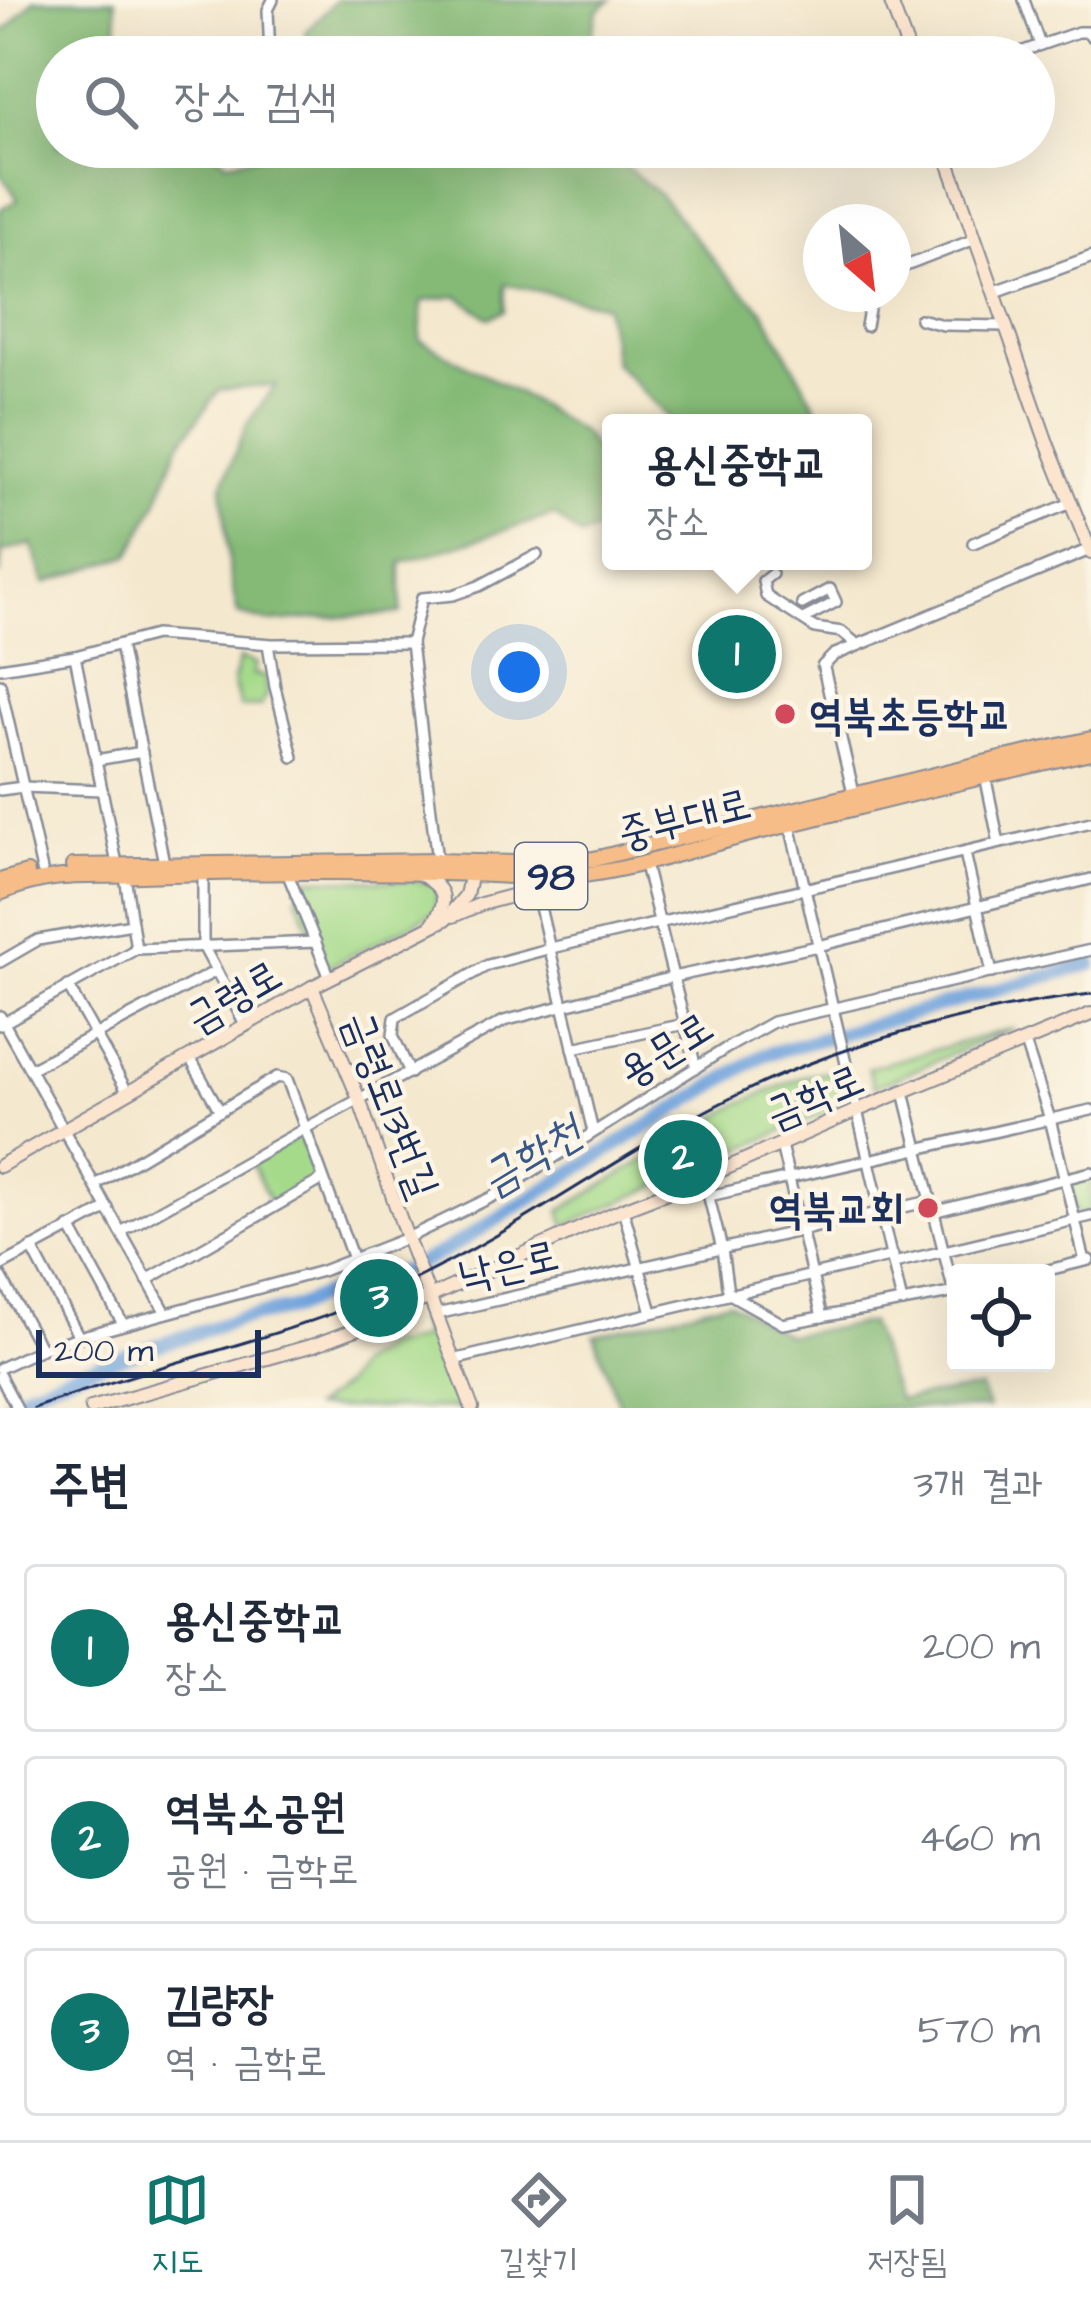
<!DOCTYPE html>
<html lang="ko">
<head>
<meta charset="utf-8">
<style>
	:root { --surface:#fff; --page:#f2f2f3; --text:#1f2937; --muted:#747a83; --line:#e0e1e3; --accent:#0f766e }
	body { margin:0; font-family:"Architects Daughter","Poor Story",sans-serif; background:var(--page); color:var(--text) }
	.controls { position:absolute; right:36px; bottom:36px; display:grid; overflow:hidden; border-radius:12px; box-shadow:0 12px 48px #0002 }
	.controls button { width:108px; height:108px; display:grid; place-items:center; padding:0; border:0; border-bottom:3px solid var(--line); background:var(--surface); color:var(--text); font:60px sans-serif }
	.compass { position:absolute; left:803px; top:204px; width:108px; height:108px; border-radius:50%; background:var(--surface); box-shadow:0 12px 48px #0002; rotate:152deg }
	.scale { position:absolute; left:36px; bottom:30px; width:225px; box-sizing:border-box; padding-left:12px; border:6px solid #1b2f5e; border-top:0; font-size:33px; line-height:42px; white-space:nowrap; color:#1b2f5e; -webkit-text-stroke:9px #fcf5e5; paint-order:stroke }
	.you { position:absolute; left:519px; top:672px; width:42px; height:42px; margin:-30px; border:9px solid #fff; border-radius:50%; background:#1a73e8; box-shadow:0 0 0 18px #1a73e833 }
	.badge { display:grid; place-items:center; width:78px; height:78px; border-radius:50%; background:var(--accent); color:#fff; font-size:39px; font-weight:700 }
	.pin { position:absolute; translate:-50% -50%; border:6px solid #fff; box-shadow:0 3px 12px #0006 }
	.popup { position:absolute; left:602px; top:414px; width:270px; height:156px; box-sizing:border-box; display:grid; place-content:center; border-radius:12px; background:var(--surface); filter:drop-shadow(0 3px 9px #0005); font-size:39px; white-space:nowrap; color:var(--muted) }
	.popup b { font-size:45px; color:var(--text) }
	.popup::after { content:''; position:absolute; left:50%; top:100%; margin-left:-24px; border:24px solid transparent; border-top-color:var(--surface) }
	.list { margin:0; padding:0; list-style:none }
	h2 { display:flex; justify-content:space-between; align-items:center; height:156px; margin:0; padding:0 48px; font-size:51px }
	h2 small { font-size:39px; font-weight:400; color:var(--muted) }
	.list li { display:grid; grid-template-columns:78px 1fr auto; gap:36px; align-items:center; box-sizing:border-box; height:168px; margin:0 24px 24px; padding:0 24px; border:3px solid var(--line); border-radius:12px }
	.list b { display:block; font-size:45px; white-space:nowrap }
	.list p { margin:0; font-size:39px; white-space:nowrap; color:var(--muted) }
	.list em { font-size:39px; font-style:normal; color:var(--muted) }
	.icon { flex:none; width:66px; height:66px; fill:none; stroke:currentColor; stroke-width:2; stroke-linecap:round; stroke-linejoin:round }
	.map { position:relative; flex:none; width:1091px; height:1408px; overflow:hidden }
	.search { position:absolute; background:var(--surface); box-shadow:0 12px 48px #0002; left:36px; right:36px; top:36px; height:132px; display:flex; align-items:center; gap:30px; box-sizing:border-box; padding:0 42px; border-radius:66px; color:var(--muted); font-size:45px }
	.sheet { height:732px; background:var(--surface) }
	nav { display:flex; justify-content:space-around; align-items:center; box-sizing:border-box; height:168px; border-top:3px solid var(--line); background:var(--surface); font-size:33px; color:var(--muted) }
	nav a { display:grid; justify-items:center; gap:6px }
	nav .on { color:var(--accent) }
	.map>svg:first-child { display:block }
	.green { fill:#a5da8a; stroke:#608474; stroke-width:3 }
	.forest { fill:#84ba76; stroke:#50746a; stroke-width:3 }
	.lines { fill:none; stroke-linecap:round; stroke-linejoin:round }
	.river { stroke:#70a3dc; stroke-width:14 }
	.minor-casing { stroke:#888c96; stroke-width:14 }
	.tertiary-casing { stroke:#888c96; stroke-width:15 }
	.secondary-casing { stroke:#888c96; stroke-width:16 }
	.primary-casing { stroke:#888c96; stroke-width:18 }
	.minor { stroke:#fff; stroke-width:9 }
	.tertiary { stroke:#fff; stroke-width:10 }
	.secondary { stroke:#fce5cf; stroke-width:12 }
	.primary { stroke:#f7bd88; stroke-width:14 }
	.tram { stroke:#1b2f5e; stroke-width:3 }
	.poi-dot { fill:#d1495b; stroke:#fcf5e5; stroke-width:4.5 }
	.labels { text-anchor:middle; stroke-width:9; stroke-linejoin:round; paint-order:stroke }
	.shield { fill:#fcf5e5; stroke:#5e6a86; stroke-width:3 }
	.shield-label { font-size:39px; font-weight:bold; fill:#1b2f5e }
	.poi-label { font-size:42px; font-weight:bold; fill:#1b2f5e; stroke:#fcf5e5; text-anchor:start }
	.street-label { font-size:42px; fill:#1b2f5e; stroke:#fcf5e5 }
	.water-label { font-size:45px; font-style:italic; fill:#39588a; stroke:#fcf5e5 }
</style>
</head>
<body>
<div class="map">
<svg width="1091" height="1408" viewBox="0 0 1091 1408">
	<rect width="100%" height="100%" fill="#fcf5e5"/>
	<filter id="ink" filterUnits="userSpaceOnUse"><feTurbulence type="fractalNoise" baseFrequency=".00833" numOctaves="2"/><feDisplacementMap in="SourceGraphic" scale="24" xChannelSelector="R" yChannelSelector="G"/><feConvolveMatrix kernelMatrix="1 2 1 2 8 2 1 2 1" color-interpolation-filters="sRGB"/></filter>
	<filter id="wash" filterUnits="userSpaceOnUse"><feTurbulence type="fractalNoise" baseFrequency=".004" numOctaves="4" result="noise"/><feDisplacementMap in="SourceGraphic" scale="48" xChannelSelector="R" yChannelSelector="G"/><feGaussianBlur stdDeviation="2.7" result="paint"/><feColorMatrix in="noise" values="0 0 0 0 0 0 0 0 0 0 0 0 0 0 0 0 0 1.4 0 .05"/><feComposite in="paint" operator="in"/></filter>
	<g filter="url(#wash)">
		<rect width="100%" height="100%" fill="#f4e8ce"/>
		<g class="green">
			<polygon points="240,658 256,664 253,674 267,677 265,687 269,688 261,706 240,707 233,680"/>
			<polygon points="309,878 427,882 437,888 437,911 326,968 297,897"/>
			<polygon points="1014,1028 874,1087 868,1068"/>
			<polygon points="829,1072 838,1079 842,1096 838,1107 565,1226 560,1211 741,1103 805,1076"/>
			<polygon points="301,1134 317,1178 271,1204 251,1163"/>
			<polygon points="1091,1176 1091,1212 1077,1216 1068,1182"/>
			<polygon points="429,1315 460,1408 313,1408 343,1386 358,1364 387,1345 397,1345 424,1337 418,1319"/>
		</g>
		<g class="forest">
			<polygon points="34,0 115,0 120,57 57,57 57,147 209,147 227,162 268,154 277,147 609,147 611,154 659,194 724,273 763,310 825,423 674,423 615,363 605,305 505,284 504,311 489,318 458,296 422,301 420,340 525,397 583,433 611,472 611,525 581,537 554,515 401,563 401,613 268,622 238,614 230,576 222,486 247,424 276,385 219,390 179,445 157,502 130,555 45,583 32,544 2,552 0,577 0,209 18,200 0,172 0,30 5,31"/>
			<polygon points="336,0 611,0 598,10 586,57 307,57 306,32"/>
			<polygon points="728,1301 787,1335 869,1323 898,1400 980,1388 988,1408 620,1408 594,1335"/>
		</g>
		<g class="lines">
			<polyline class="river" points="5,1408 28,1391 78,1371 239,1319 292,1309 324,1295 409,1269 445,1251 763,1055 1091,964"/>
		</g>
	</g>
	<g filter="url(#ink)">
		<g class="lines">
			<g class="minor-casing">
				<g id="minor">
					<polyline points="1024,0 1040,45"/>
					<polyline points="270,57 268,10 273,0"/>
					<polyline points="1006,57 1078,32 1088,32 1091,36"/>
					<polyline points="893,271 975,239"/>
					<polyline points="920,319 943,325 1006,326"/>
					<polyline points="866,326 872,294"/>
					<polyline points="973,543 1071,503"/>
					<polyline points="772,574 763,581 766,596 815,628 842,632 858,645"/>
					<polyline points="802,604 830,589 836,602 803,619"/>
					<polyline points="268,644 275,687 293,757"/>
					<polyline points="120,645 164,863"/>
					<polyline points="75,656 117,864"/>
					<polyline points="0,668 75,656 155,635 272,644 411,643"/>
					<polyline points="0,684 42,870"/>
					<polyline points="96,760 142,752"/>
					<polyline points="985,775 999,843"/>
					<polyline points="0,790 23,787 102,790"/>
					<polyline points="790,825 902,1302"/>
					<polyline points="965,853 992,973"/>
					<polyline points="437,861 411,643 422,598 453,595 479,586 537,555"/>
					<polyline points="644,861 696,1068"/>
					<polyline points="287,872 330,978"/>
					<polyline points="203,874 203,946 246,1026"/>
					<polyline points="125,876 136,949"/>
					<polyline points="536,890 593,1132"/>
					<polyline points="0,962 38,940 132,924"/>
					<polyline points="68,986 128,1093"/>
					<polyline points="0,1016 166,1313"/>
					<polyline points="0,1025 136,949 316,942"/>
					<polyline points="1025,1043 1050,1119 1085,1261"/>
					<polyline points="573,1048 685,1024"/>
					<polyline points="190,1058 220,1111"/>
					<polyline points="30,1069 216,971"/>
					<polyline points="410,1073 393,1035 395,1018 488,965 551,948 1091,822"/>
					<polyline points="904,1092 954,1293"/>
					<polyline points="781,1145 822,1317"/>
					<polyline points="704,1178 722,1249 728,1293"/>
					<polyline points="95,1185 277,1077 287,1079 353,1259"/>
					<polyline points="709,1196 1091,1110"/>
					<polyline points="623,1209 652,1312"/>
					<polyline points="933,1212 1091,1172"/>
					<polyline points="70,1227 123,1324"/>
					<polyline points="121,1232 304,1129 504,1021 673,977 818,946 1091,879"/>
					<polyline points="32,1248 79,1337"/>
					<polyline points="894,1263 1091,1216"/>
					<polyline points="0,1266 108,1208"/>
					<polyline points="1036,1273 1089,1260"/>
					<polyline points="0,1275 41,1349"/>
					<polyline points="147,1280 323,1179"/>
					<polyline points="728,1293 783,1324 956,1292"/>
					<polyline points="437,1314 930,1201"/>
					<polyline points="453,1360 893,1256"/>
					<polyline points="0,1368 41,1349 79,1337 322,1271 407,1238 492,1197 725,1049 773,1022 1091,950"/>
					<polyline points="0,1376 17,1408"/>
				</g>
			</g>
			<g class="tertiary-casing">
				<g id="tertiary">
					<polyline points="994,292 1091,257"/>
					<polyline points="854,795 823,666 834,655 1091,549"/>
				</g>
			</g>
			<g class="secondary-casing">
				<g id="secondary">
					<polyline points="890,0 911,57"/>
					<polyline points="943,147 1047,443 1091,553"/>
					<path d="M420,874C445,888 450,899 433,923"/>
					<polyline points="453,916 481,904 571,880"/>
					<polyline points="312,987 359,1099 407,1238 472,1408"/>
					<polyline points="0,1166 312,987 446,919 466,895 472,868"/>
					<polyline points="91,1408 314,1345 370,1324 623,1209 704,1178 858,1110 1091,1014"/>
				</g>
			</g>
			<g class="primary-casing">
				<g id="primary">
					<polyline points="73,866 437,861 515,863 594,859 983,763 1091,739"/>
					<polyline points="0,881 27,873"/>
					<path d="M0,893C53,870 88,878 142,875C242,871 342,872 442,873C494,874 545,881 597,873C647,865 697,848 746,835C861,807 976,777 1091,752"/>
				</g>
			</g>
			<use href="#minor" class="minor"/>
			<use href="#tertiary" class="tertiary"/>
			<use href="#secondary" class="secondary"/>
			<use href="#primary" class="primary"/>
			<path class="tram" d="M34,1408C156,1363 286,1339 404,1284C519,1231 621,1152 735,1096C839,1044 976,1008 1091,994"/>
		</g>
	</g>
	<g class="poi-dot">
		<circle cx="785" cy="714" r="12"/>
		<circle cx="928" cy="1208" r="12"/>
	</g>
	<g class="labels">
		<rect class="shield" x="515" y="843" width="72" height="66" rx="9"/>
		<g class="shield-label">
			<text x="551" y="890">98</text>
		</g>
		<g class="poi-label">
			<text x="809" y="729">역북초등학교</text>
			<text x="904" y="1223" text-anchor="end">역북교회</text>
		</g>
		<g class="street-label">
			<text transform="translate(684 817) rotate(-14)" y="15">중부대로</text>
			<text transform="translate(233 995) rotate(-30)" y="15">금령로</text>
			<text transform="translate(665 1048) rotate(-32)" y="15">용문로</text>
			<text transform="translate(814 1095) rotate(-23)" y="15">금학로</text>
			<text transform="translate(392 1104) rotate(69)" y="15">금령로13번길</text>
			<text transform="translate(508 1264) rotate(-13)" y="15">낙은로</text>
		</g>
		<g class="water-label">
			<text transform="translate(530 1154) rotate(-31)" y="16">금학천</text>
		</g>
	</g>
</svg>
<div class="controls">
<button><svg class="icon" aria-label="locate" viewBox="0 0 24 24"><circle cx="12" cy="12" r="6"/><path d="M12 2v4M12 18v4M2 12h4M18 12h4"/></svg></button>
</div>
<svg class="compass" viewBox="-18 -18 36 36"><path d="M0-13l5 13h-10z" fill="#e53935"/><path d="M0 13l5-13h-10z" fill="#747a83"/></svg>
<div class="scale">200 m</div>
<div class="you"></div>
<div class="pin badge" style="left:737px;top:654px">1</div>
<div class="popup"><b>용신중학교</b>장소</div>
<div class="pin badge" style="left:683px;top:1159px">2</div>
<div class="pin badge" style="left:379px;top:1298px">3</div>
<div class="search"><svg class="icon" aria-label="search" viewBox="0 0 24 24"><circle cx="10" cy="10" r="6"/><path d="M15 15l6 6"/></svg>장소 검색</div>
</div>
<section class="sheet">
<h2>주변<small>3개 결과</small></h2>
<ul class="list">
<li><span class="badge">1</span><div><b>용신중학교</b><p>장소</p></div><em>200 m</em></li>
<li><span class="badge">2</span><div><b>역북소공원</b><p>공원 · 금학로</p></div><em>460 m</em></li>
<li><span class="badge">3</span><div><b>김량장</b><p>역 · 금학로</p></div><em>570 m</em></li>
</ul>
</section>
<nav>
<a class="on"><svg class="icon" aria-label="map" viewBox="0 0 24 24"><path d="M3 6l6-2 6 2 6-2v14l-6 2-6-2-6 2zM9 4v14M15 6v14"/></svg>지도</a>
<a><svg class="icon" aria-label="directions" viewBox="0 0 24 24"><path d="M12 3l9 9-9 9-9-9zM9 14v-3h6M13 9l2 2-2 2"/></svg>길찾기</a>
<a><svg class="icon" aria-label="saved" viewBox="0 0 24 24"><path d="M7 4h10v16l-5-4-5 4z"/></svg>저장됨</a>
</nav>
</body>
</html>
